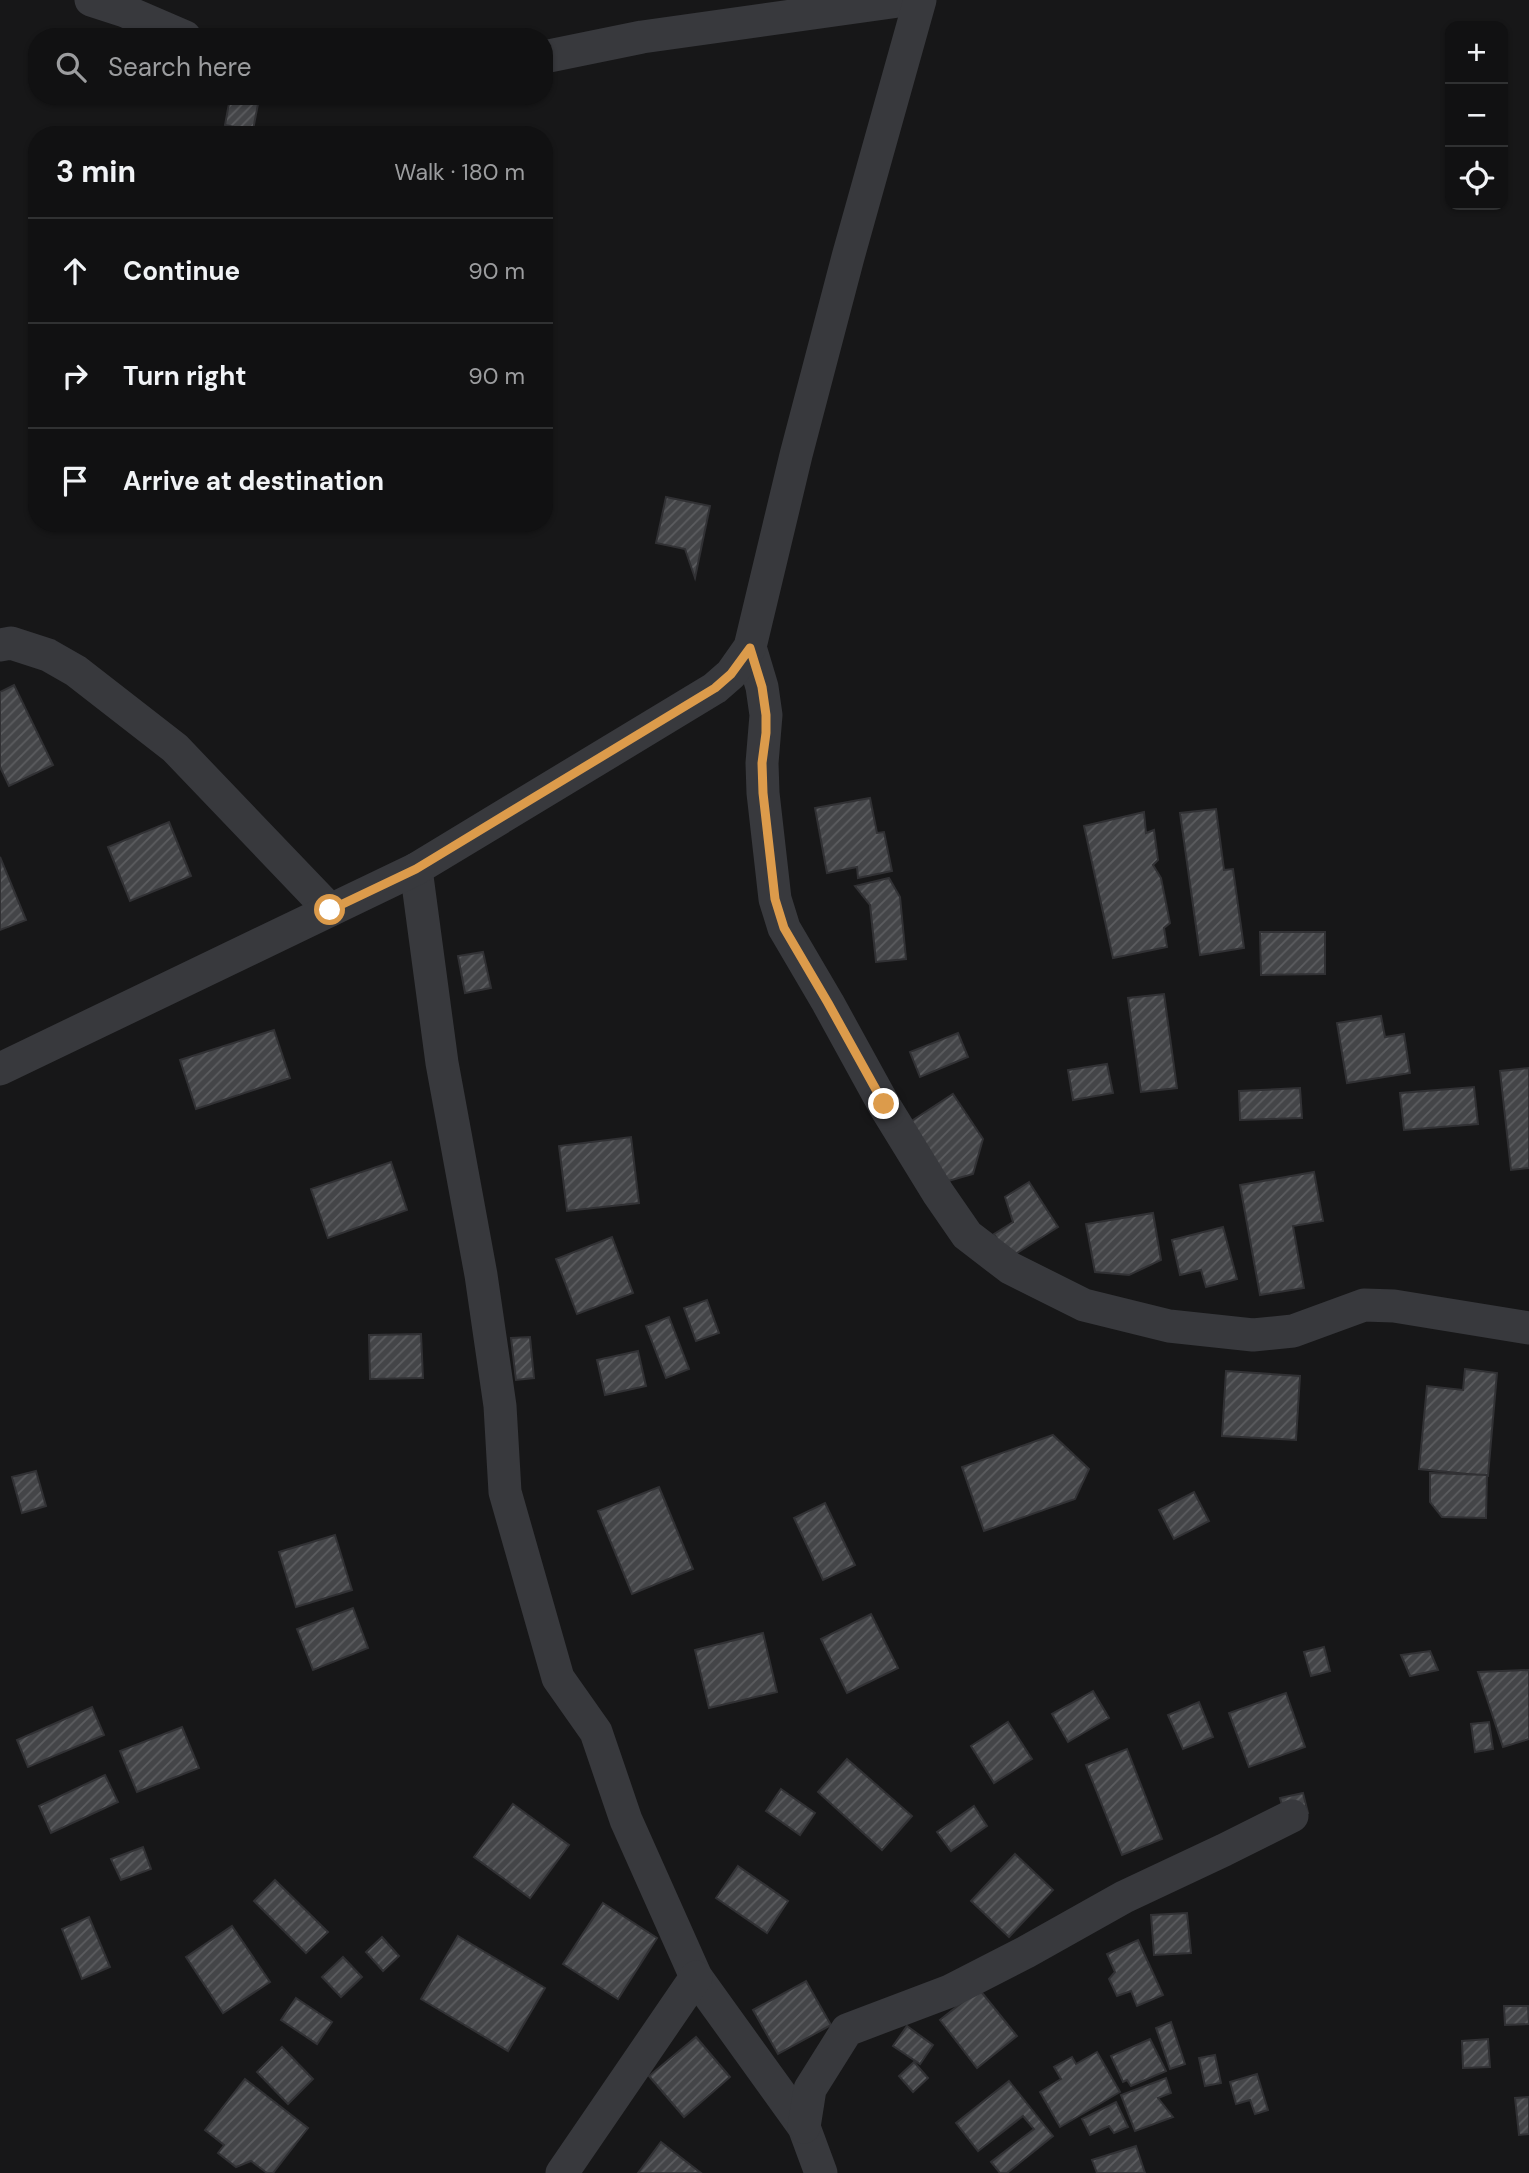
<!DOCTYPE html>
<html lang="en">
<head>
<meta charset="utf-8">
<style>
	:root { --surface:#111112; --page:#1e1f20; --text:#f1f3f6; --muted:#9c9d9f; --line:#303132 }
	body { margin:0; font-family:"DM Sans",sans-serif; background:var(--page); color:var(--text) }
	.controls { position:absolute; right:21px; top:21px; display:grid; overflow:hidden; border-radius:14px; box-shadow:0 2px 5px #0004 }
	.controls button { width:63px; height:63px; display:grid; place-items:center; padding:0; border:0; border-bottom:2px solid var(--line); background:var(--surface); color:var(--text); font:35px sans-serif }
	.stop { position:absolute; width:21px; height:21px; margin:-16px; border:5px solid #dc9b4b; border-radius:50%; background:#fff }
	.stop.end { background:#dc9b4b; border-color:#fff; box-shadow:0 2px 7px #0008 }
	.list { margin:0; padding:0; list-style:none }
	h2 { display:flex; justify-content:space-between; align-items:center; height:91px; margin:0; padding:0 28px; font-size:30px }
	h2 small { font-size:23px; font-weight:400; color:var(--muted) }
	.list li { display:grid; grid-template-columns:46px 1fr auto; gap:21px; align-items:center; box-sizing:border-box; height:105px; padding:0 28px; border-top:2px solid var(--line) }
	.list b { display:block; font-size:26px; white-space:nowrap }
	.list em { font-size:23px; font-style:normal; color:var(--muted) }
	.icon { flex:none; width:38px; height:38px; fill:none; stroke:currentColor; stroke-width:2; stroke-linecap:round; stroke-linejoin:round }
	.map { position:relative; flex:none; width:1529px; height:2173px; overflow:hidden }
	.search { position:absolute; background:var(--surface); box-shadow:0 2px 5px #0004; left:28px; top:28px; width:525px; height:77px; display:flex; align-items:center; gap:18px; box-sizing:border-box; padding:0 24px; border-radius:28px; color:var(--muted); font-size:26px }
	.panel { position:absolute; background:var(--surface); box-shadow:0 2px 5px #0004; left:28px; top:126px; width:525px; height:406px; border-radius:28px }
	.map>svg:first-child { display:block }
	.building { fill:url(#building-hatch); stroke:#313134; stroke-width:2 }
	.lines { fill:none; stroke-linecap:round; stroke-linejoin:round }
	.street { stroke:#38393d; stroke-width:33 }
	.route { stroke:#dc9b4b; stroke-width:9 }
</style>
</head>
<body>
<div class="map">
<svg width="1529" height="2173" viewBox="0 0 1529 2173">
	<defs>
		<pattern id="building-hatch" width="6" height="6" patternUnits="userSpaceOnUse" patternTransform="scale(1.75)"><rect width="6" height="6" fill="#444548"/><path d="M-1 1l2-2M0 6l6-6M5 7l2-2" fill="none" stroke="#5c5d60"/></pattern>
	</defs>
	<rect width="100%" height="100%" fill="#171718"/>
	<g class="building">
		<polygon points="230,98 258,104 252,135 234,135 235,127 225,125"/>
		<polygon points="666,497 710,506 695,578 685,549 656,543"/>
		<polygon points="14,685 53,765 9,786 0,767 0,692"/>
		<polygon points="870,798 877,833 884,832 892,871 858,878 857,867 827,873 815,808"/>
		<polygon points="1216,809 1224,870 1233,869 1244,948 1200,955 1180,813"/>
		<polygon points="1144,812 1146,833 1154,830 1158,860 1153,865 1161,878 1170,923 1164,928 1167,947 1113,958 1084,826"/>
		<polygon points="169,822 191,876 130,901 108,847"/>
		<polygon points="0,857 26,920 0,930"/>
		<polygon points="889,878 900,897 906,959 876,962 870,905 855,886"/>
		<polygon points="1260,932 1325,932 1325,974 1261,975"/>
		<polygon points="483,952 491,988 465,993 458,956"/>
		<polygon points="1164,994 1177,1088 1141,1092 1128,998"/>
		<polygon points="1381,1016 1385,1037 1404,1034 1410,1073 1347,1083 1337,1023"/>
		<polygon points="274,1030 290,1078 196,1109 180,1060"/>
		<polygon points="958,1033 968,1057 920,1077 910,1052"/>
		<polygon points="1107,1064 1113,1093 1073,1100 1068,1070"/>
		<polygon points="1529,1068 1529,1168 1511,1170 1500,1071"/>
		<polygon points="1474,1087 1478,1124 1404,1130 1400,1093"/>
		<polygon points="1300,1088 1302,1118 1240,1120 1239,1091"/>
		<polygon points="953,1094 983,1139 973,1174 948,1181 910,1122"/>
		<polygon points="631,1137 639,1203 567,1211 559,1146"/>
		<polygon points="391,1162 407,1210 328,1238 311,1189"/>
		<polygon points="1314,1172 1323,1221 1293,1226 1304,1288 1260,1295 1240,1185"/>
		<polygon points="1029,1182 1058,1227 1009,1258 994,1234 1013,1222 1005,1197"/>
		<polygon points="1153,1213 1161,1260 1129,1275 1095,1272 1086,1224"/>
		<polygon points="1223,1227 1237,1279 1206,1287 1201,1270 1180,1275 1172,1240"/>
		<polygon points="612,1237 633,1293 577,1314 556,1259"/>
		<polygon points="707,1300 719,1333 696,1341 684,1308"/>
		<polygon points="669,1317 689,1369 666,1378 646,1326"/>
		<polygon points="421,1334 423,1378 370,1379 369,1335"/>
		<polygon points="530,1337 534,1378 516,1380 511,1338"/>
		<polygon points="638,1351 646,1386 605,1395 597,1360"/>
		<polygon points="1465,1369 1497,1373 1488,1476 1419,1469 1427,1386 1463,1390"/>
		<polygon points="1226,1371 1300,1376 1296,1440 1222,1436"/>
		<polygon points="1053,1435 1089,1469 1075,1499 984,1531 962,1467"/>
		<polygon points="36,1471 46,1506 22,1513 12,1477"/>
		<polygon points="1430,1473 1487,1475 1486,1518 1442,1517 1430,1502"/>
		<polygon points="659,1487 693,1569 632,1594 598,1511"/>
		<polygon points="1194,1492 1209,1521 1174,1539 1159,1510"/>
		<polygon points="825,1503 855,1565 823,1580 794,1518"/>
		<polygon points="335,1535 352,1590 296,1607 279,1552"/>
		<polygon points="353,1608 368,1648 313,1670 297,1629"/>
		<polygon points="871,1614 898,1668 847,1693 821,1639"/>
		<polygon points="763,1633 777,1692 709,1708 695,1650"/>
		<polygon points="1324,1647 1330,1671 1311,1676 1304,1652"/>
		<polygon points="1430,1651 1438,1670 1410,1676 1401,1655"/>
		<polygon points="1529,1670 1529,1739 1503,1747 1478,1672"/>
		<polygon points="1093,1691 1109,1718 1068,1742 1052,1714"/>
		<polygon points="1286,1693 1305,1747 1249,1767 1229,1713"/>
		<polygon points="1199,1702 1213,1737 1183,1749 1168,1715"/>
		<polygon points="92,1707 104,1735 28,1767 17,1740"/>
		<polygon points="1008,1722 1032,1759 994,1783 971,1746"/>
		<polygon points="1489,1722 1493,1749 1475,1752 1471,1724"/>
		<polygon points="182,1727 199,1768 137,1792 120,1751"/>
		<polygon points="1127,1749 1162,1839 1122,1855 1086,1765"/>
		<polygon points="847,1759 912,1816 882,1850 818,1792"/>
		<polygon points="105,1775 118,1802 51,1833 39,1806"/>
		<polygon points="781,1789 815,1813 800,1835 766,1811"/>
		<polygon points="1303,1793 1308,1813 1286,1819 1280,1798"/>
		<polygon points="513,1804 569,1845 530,1898 474,1857"/>
		<polygon points="974,1806 987,1826 951,1851 937,1832"/>
		<polygon points="143,1847 151,1869 121,1880 111,1859"/>
		<polygon points="1015,1854 1053,1890 1009,1937 971,1901"/>
		<polygon points="738,1866 788,1901 767,1933 716,1898"/>
		<polygon points="275,1880 328,1932 306,1953 254,1901"/>
		<polygon points="603,1903 657,1938 618,1999 563,1964"/>
		<polygon points="1187,1913 1191,1953 1154,1955 1151,1915"/>
		<polygon points="89,1917 110,1967 82,1979 62,1929"/>
		<polygon points="232,1926 270,1982 223,2013 186,1957"/>
		<polygon points="458,1936 545,1988 508,2051 421,1999"/>
		<polygon points="382,1937 399,1956 383,1971 366,1952"/>
		<polygon points="1138,1940 1163,1995 1137,2006 1131,1991 1117,1996 1109,1979 1115,1972 1107,1954"/>
		<polygon points="343,1957 362,1977 341,1997 322,1977"/>
		<polygon points="806,1981 831,2025 778,2054 753,2010"/>
		<polygon points="979,1989 1017,2036 977,2068 940,2020"/>
		<polygon points="296,1998 332,2022 317,2044 281,2020"/>
		<polygon points="1504,2006 1528,2006 1529,2024 1505,2025"/>
		<polygon points="1171,2022 1185,2064 1170,2069 1156,2028"/>
		<polygon points="907,2026 933,2045 920,2064 893,2046"/>
		<polygon points="696,2037 730,2077 684,2117 649,2076"/>
		<polygon points="1150,2039 1166,2071 1131,2086 1127,2080 1123,2082 1111,2056"/>
		<polygon points="1488,2039 1490,2067 1463,2068 1462,2041"/>
		<polygon points="282,2047 313,2079 288,2104 257,2072"/>
		<polygon points="1097,2052 1120,2092 1060,2127 1040,2092 1061,2079 1054,2067 1072,2057 1076,2064"/>
		<polygon points="1215,2055 1221,2083 1205,2086 1199,2058"/>
		<polygon points="914,2062 928,2078 913,2092 899,2076"/>
		<polygon points="1257,2074 1268,2110 1255,2114 1250,2100 1236,2104 1230,2082"/>
		<polygon points="1166,2078 1171,2093 1158,2098 1173,2117 1135,2131 1121,2095"/>
		<polygon points="245,2079 308,2128 273,2173 267,2173 251,2161 236,2167 218,2153 224,2145 205,2130"/>
		<polygon points="1009,2081 1053,2136 1007,2173 1000,2173 991,2162 1034,2129 1023,2116 978,2151 956,2123"/>
		<polygon points="1529,2097 1529,2134 1519,2135 1515,2098"/>
		<polygon points="1116,2102 1128,2127 1114,2133 1109,2126 1090,2135 1082,2119"/>
		<polygon points="661,2142 701,2173 638,2173"/>
		<polygon points="1136,2146 1145,2173 1097,2173 1092,2160"/>
	</g>
	<g class="lines">
		<g class="street">
			<polyline points="91,0 125,11 185,37"/>
			<polyline points="544,57 642,37 906,0"/>
			<polyline points="0,645 11,643 48,655 76,671 175,748 330,910"/>
			<polyline points="750,647 762,687 766,715 762,763 763,793 775,899 784,928 828,1003 884,1105 938,1193 967,1235 1010,1268 1084,1305 1169,1326 1253,1335 1293,1331 1364,1305 1394,1306 1529,1328"/>
			<polyline points="416,869 442,1063 481,1275 500,1406 505,1492 558,1678 596,1732 626,1820 696,1977 804,2127 821,2173"/>
			<polyline points="0,1069 416,869 715,688 731,674 750,647 796,455 848,257 920,0"/>
			<polyline points="804,2127 810,2089 847,2030 950,1991 1026,1952 1124,1897 1224,1850 1292,1816"/>
			<polyline points="562,2173 696,1977"/>
		</g>
	</g>
	<g class="lines">
		<polyline class="route" points="330,910 416,869 715,688 731,674 750,648 762,687 766,715 766,733 762,763 763,793 775,899 784,928 828,1003 884,1104"/>
	</g>
</svg>
<div class="controls">
<button>+</button>
<button>−</button>
<button><svg class="icon" aria-label="locate" viewBox="0 0 24 24"><circle cx="12" cy="12" r="6"/><path d="M12 2v4M12 18v4M2 12h4M18 12h4"/></svg></button>
</div>
<div class="stop" style="left:330px;top:910px"></div>
<div class="stop end" style="left:884px;top:1104px"></div>
<div class="search"><svg class="icon" aria-label="search" viewBox="0 0 24 24"><circle cx="10" cy="10" r="6"/><path d="M15 15l6 6"/></svg>Search here</div>
<section class="panel">
<h2>3 min<small>Walk · 180 m</small></h2>
<ul class="list">
<li><svg class="icon" aria-label="ahead" viewBox="0 0 24 24"><path d="M12 20V5M6 11l6-6 6 6"/></svg><div><b>Continue</b></div><em>90 m</em></li>
<li><svg class="icon" aria-label="right" viewBox="0 0 24 24"><path d="M7 20v-9h11M14 6l5 5-5 5"/></svg><div><b>Turn right</b></div><em>90 m</em></li>
<li><svg class="icon" aria-label="arrive" viewBox="0 0 24 24"><path d="M6 21V4h12l-3 4 3 4H6"/></svg><div><b>Arrive at destination</b></div></li>
</ul>
</section>
</div>
</body>
</html>
